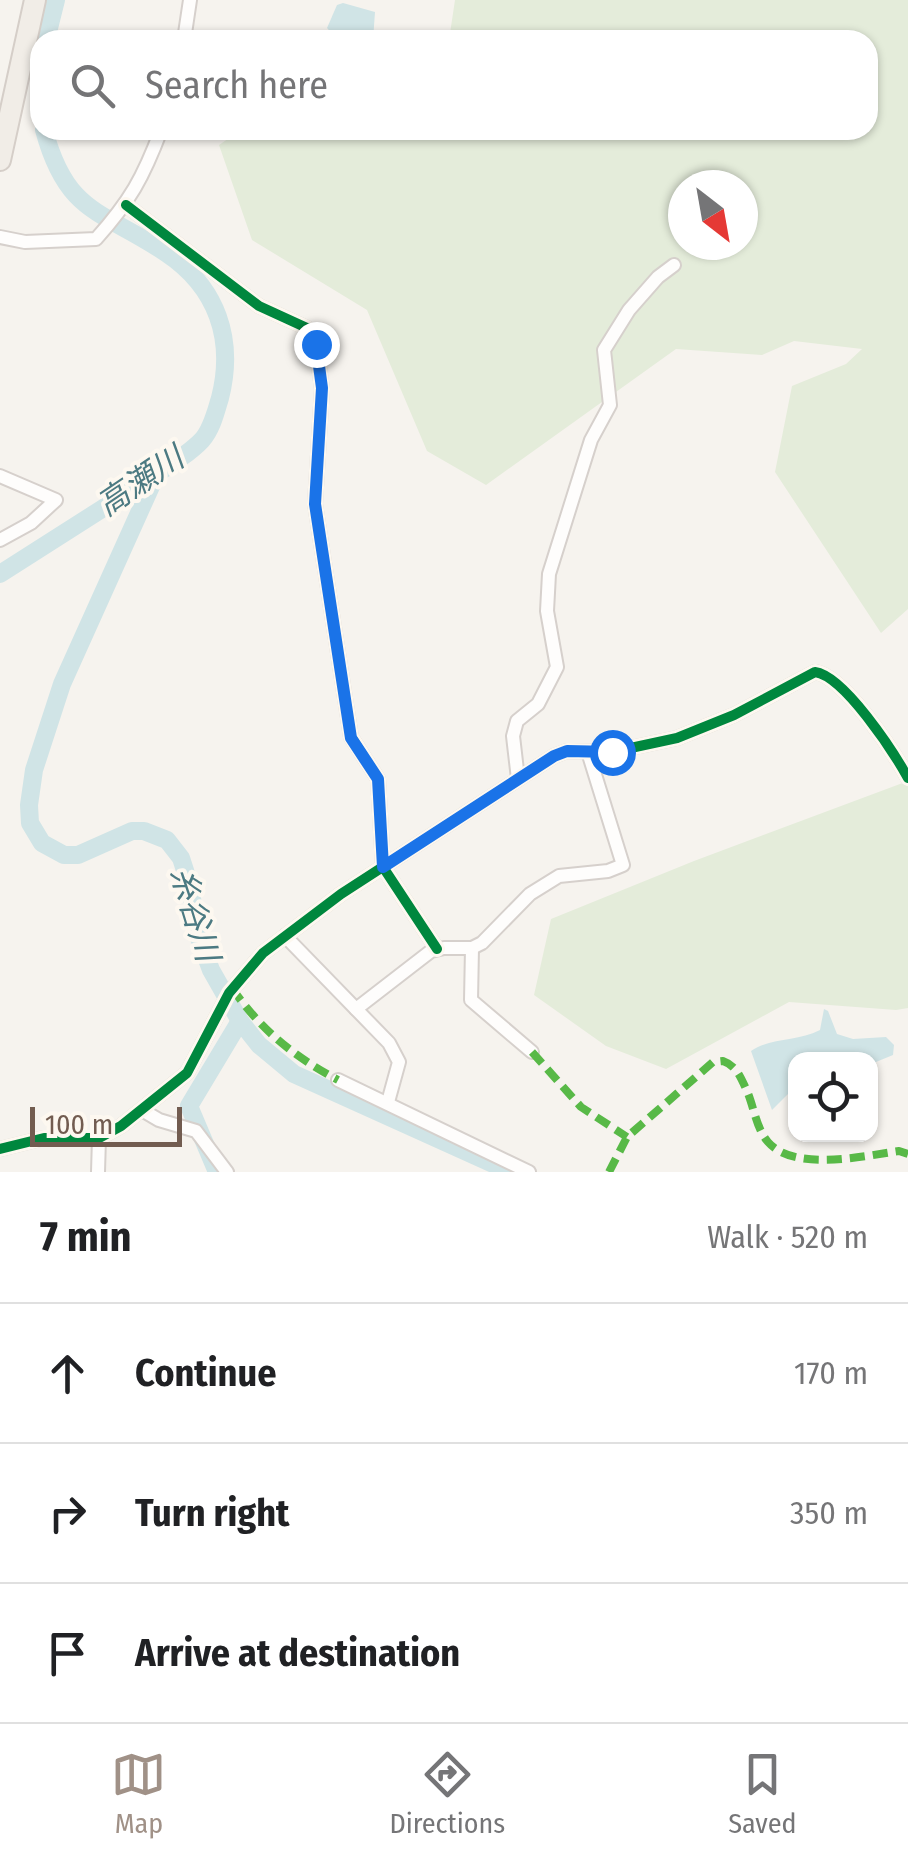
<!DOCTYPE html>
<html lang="en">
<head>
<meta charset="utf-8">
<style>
	:root { --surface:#fff; --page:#f6f6f6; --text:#202124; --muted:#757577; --line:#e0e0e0; --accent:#a09187 }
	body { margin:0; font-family:"Fira Sans Condensed","Noto Sans JP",sans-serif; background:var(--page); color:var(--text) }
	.controls { position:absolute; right:30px; bottom:30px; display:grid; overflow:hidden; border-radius:20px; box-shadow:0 2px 8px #0004 }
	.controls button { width:90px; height:90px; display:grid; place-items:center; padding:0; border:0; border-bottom:2px solid var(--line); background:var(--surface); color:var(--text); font:50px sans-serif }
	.compass { position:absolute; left:668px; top:170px; width:90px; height:90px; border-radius:50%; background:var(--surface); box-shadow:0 2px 8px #0004; rotate:149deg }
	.scale { position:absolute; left:30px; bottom:25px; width:152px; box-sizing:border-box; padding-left:10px; border:5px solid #725c50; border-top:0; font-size:28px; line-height:35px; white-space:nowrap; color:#725c50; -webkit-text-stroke:8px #fdf8f0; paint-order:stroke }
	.stop { position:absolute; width:30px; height:30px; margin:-22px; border:8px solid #1a73e8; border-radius:50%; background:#fff }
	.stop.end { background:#1a73e8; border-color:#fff; box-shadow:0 2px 10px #0008 }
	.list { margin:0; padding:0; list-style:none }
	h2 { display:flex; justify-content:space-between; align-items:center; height:130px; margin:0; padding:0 40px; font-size:42px }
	h2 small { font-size:32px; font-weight:400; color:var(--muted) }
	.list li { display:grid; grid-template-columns:65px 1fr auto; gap:30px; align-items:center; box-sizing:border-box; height:140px; padding:0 40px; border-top:2px solid var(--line) }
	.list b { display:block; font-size:38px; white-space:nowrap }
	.list em { font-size:32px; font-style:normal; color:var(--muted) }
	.icon { flex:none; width:55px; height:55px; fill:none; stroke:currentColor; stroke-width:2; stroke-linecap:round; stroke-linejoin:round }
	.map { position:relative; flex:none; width:908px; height:1172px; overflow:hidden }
	.search { position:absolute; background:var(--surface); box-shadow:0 2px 8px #0004; left:30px; right:30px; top:30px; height:110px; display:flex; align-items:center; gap:25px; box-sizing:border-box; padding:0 35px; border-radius:30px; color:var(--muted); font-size:38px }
	.sheet { height:550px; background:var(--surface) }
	nav { display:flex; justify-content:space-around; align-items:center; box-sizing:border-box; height:140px; border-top:2px solid var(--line); background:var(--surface); font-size:28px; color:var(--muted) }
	nav a { display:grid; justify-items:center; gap:5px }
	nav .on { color:var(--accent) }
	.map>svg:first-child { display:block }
	.green { fill:#e4ecda; fill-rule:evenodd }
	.water { fill:#d0e4e6 }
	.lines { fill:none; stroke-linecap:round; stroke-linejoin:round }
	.river { stroke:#d0e4e6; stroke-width:18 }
	.street-casing { stroke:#d6d0cc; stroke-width:16 }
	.primary-casing { stroke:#d5cec8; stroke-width:24 }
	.street { stroke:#fefdfc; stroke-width:12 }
	.primary { stroke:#f1ede7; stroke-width:20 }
	.quiet { stroke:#58b947; stroke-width:8; stroke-dasharray:15 8; stroke-linecap:butt }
	.cycleway-casing { stroke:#fdf8f0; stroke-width:16 }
	.cycleway { stroke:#00873e; stroke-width:10 }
	.route { stroke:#1a73e8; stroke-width:12 }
	.labels { text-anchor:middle; stroke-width:8; stroke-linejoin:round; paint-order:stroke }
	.water-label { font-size:32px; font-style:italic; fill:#4c7a82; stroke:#fdf8f0 }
</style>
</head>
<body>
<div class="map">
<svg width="908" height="1172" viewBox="0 0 908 1172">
	<rect width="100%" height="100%" fill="#f6f3ee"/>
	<g class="green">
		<path d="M455,0H908V609L881,633L775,472L792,386L846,364L862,349L794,341L762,355L676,349L486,485L427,451L367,310L252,240L219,145L241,130H868V40H449ZM683,185H743V245H683Z"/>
		<polygon points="908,781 908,1008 896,1010 789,1002 666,1069 606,1046 534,995 551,919 694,861"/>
	</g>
	<g class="water">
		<polygon points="343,3 375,12 373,40 338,40 327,28 337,5"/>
		<path d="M824,1009L828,1011L837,1034L853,1039L886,1037L894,1045L893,1055L871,1064L870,1060H796L795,1087L772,1110L751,1051C772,1037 797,1042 820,1030Z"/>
	</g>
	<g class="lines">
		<g class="river">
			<polyline points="46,40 56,0"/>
			<polyline points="157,473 62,684 34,770 29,805 30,823 42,843 64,855 78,855 132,831 144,831 167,840 181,858 190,886 198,935 211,970 240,1021 259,1045 294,1074 511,1172"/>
			<path d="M0,574C47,544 94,514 141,484C160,471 186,457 202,440C212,429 216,411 220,398C235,339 217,287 166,253C102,210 67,215 44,130"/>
			<polyline points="217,1172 189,1106 240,1021"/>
		</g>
		<g class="street-casing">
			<g id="street">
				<polyline points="184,40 190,0"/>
				<polyline points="126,205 259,306 307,328 316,344 322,389 315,504 351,737 378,779 383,867 437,949"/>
				<path d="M0,237L25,242L96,239C130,201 143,178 161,130"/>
				<polyline points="0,476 56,500 31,523 0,540"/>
				<polyline points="518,779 513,736 517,721 538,704 557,667 547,611 549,574 591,440 610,405 604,350 629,310 658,277 674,265"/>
				<polyline points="285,936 389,1043 399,1062 388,1102"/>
				<polyline points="472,948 471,1000 532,1052"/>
				<polyline points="356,1009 431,951 444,948 472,948 482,943 530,894 559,876 608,871 623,865 588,752"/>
				<polyline points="338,1080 529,1172"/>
				<polyline points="142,1110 159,1120 196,1131 227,1172"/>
				<path d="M0,1149L44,1138H99L121,1126L187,1073L229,993L263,953L341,894L554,756L567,751L612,752L677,738L734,715L815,672C844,676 893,751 908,778"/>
				<polyline points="98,1172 99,1138"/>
			</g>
		</g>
		<g class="primary-casing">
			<polyline id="primary" points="0,160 35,0"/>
		</g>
		<use href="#street" class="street"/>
		<use href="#primary" class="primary"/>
		<g class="quiet">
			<path d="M232,988C261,1030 293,1056 338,1080"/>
			<polyline points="532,1052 581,1107 627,1137"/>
			<path d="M609,1172L627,1137L713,1062L723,1061C737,1066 741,1078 747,1091C754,1107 756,1128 768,1142C794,1172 864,1156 899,1151L908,1154"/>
		</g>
		<g class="cycleway-casing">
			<g id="cycleway">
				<polyline points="126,205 259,306 307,328 316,344 322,389 315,504 351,737 378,779 383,867 437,949"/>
				<path d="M0,1149L44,1138H99L121,1126L187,1073L229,993L263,953L341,894L554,756L567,751L612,752L677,738L734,715L815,672C844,676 893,751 908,778"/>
			</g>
		</g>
		<use href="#cycleway" class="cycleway"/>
	</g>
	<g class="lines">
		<polyline class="route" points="316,344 322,388 315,504 351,738 378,779 383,867 554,756 567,751 612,752"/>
	</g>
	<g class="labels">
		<g class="water-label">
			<text transform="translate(140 481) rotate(-34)" y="11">高瀬川</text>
			<text transform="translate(195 914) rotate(73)" y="11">糸谷川</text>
		</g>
	</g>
</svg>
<div class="controls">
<button><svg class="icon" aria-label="locate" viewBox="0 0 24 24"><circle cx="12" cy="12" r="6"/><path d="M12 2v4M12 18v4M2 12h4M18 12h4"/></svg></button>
</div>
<svg class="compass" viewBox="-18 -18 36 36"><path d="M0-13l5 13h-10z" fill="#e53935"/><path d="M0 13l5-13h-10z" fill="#757577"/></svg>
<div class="scale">100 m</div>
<div class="stop" style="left:612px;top:752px"></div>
<div class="stop end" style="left:316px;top:344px"></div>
<div class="search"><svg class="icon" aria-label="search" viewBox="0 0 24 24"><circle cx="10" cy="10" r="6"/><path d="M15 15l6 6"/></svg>Search here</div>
</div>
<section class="sheet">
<h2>7 min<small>Walk · 520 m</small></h2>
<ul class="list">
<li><svg class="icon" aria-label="ahead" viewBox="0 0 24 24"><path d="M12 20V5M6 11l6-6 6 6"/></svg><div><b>Continue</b></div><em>170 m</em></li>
<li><svg class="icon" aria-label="right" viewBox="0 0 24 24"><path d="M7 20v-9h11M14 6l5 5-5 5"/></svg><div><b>Turn right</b></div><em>350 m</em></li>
<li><svg class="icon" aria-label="arrive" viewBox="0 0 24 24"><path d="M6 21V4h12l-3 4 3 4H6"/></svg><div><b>Arrive at destination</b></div></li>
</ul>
</section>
<nav>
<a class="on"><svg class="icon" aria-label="map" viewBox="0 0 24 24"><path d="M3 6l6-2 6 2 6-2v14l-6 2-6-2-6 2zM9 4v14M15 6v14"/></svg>Map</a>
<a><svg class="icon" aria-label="directions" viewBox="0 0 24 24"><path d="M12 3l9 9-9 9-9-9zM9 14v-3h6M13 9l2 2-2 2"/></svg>Directions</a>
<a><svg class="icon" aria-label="saved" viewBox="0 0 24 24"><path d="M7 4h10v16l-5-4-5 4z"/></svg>Saved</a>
</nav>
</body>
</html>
